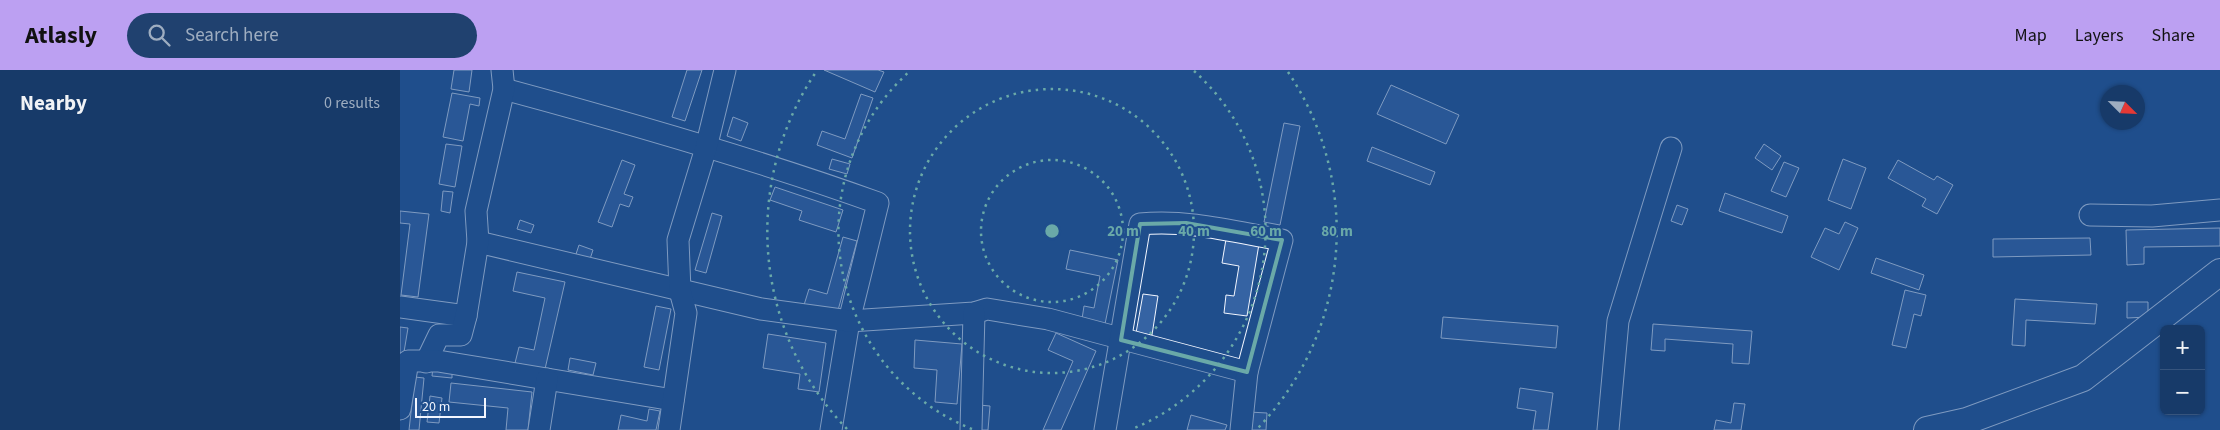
<!DOCTYPE html>
<html lang="en">
<head>
<meta charset="utf-8">
<style>
	:root { --surface:#173a69; --page:#20416f; --text:#f1f3f6; --muted:#9eadc0; --line:#36547d; --accent:#bca0f2 }
	body { margin:0; font-family:"Source Sans 3",sans-serif; background:var(--page); color:var(--text) }
	.controls { position:absolute; right:15px; bottom:15px; display:grid; overflow:hidden; border-radius:8px; box-shadow:0 1px 4px #0004 }
	.controls button { width:45px; height:45px; display:grid; place-items:center; padding:0; border:0; border-bottom:1px solid var(--line); background:var(--surface); color:var(--text); font:25px sans-serif }
	.compass { position:absolute; left:1700px; top:15px; width:45px; height:45px; border-radius:50%; background:var(--surface); box-shadow:0 1px 4px #0004; rotate:114deg }
	.scale { position:absolute; left:15px; bottom:12px; width:71px; box-sizing:border-box; padding-left:5px; border:2px solid #f2f6ff; border-top:0; font-size:14px; line-height:18px; white-space:nowrap; color:#f2f6ff; -webkit-text-stroke:4px #1f4e8c; paint-order:stroke }
	.list { margin:0; padding:0; list-style:none }
	h2 { display:flex; justify-content:space-between; align-items:center; height:65px; margin:0; padding:0 20px; font-size:21px }
	h2 small { font-size:16px; font-weight:400; color:var(--muted) }
	.icon { flex:none; width:28px; height:28px; fill:none; stroke:currentColor; stroke-width:2; stroke-linecap:round; stroke-linejoin:round }
	.map { position:relative; flex:none; width:1820px; height:360px; overflow:hidden }
	header { display:flex; align-items:center; gap:30px; box-sizing:border-box; height:70px; padding:0 25px; background:var(--accent); color:#111 }
	header strong { font-size:24px }
	nav { display:flex; gap:28px; margin-inline-start:auto; font-size:18px }
	.search { width:350px; height:45px; background:var(--page); display:flex; align-items:center; gap:12px; box-sizing:border-box; padding:0 18px; border-radius:28px; color:var(--muted); font-size:19px }
	main { display:flex }
	aside { flex:1; background:var(--surface) }
	.map>svg:first-child { display:block }
	.building { fill:#3563a3; stroke:#f2f6ff }
	.lines { fill:none; stroke-linecap:round; stroke-linejoin:round }
	.minor-casing { stroke:#f2f6ff; stroke-width:23 }
	.tertiary-casing { stroke:#f2f6ff; stroke-width:28 }
	.minor { stroke:#1f4e8c; stroke-width:21 }
	.tertiary { stroke:#1f4e8c; stroke-width:26 }
	.marked { fill:none; stroke:#6aa9a8; stroke-width:4; stroke-linejoin:round }
	.ring { fill:none; stroke:#6aa9a8; stroke-width:2.5; stroke-dasharray:2.5 5 }
	.centre { fill:#6aa9a8; stroke:#1f4e8c; stroke-width:2.5 }
	.ring-label { font-size:15px; text-anchor:middle; font-weight:bold; fill:#6aa9a8; stroke:#1f4e8c; stroke-width:4; stroke-linejoin:round; paint-order:stroke }
</style>
</head>
<body>
<header>
<strong>Atlasly</strong>
<div class="search"><svg class="icon" aria-label="search" viewBox="0 0 24 24"><circle cx="10" cy="10" r="6"/><path d="M15 15l6 6"/></svg>Search here</div>
<nav><a>Map</a><a>Layers</a><a>Share</a></nav>
</header>
<main>
<aside>
<h2>Nearby<small>0 results</small></h2>
<ul class="list">
</ul>
</aside>
<div class="map">
<svg width="1820" height="360" viewBox="0 0 1820 360">
	<rect width="100%" height="100%" fill="#1f4e8c"/>
	<g class="building">
		<polygon points="54,0 72,0 69,22 51,19"/>
		<polygon points="287,0 302,0 285,51 272,47"/>
		<polygon points="424,0 478,0 484,2 475,22"/>
		<polygon points="991,15 1059,45 1046,74 977,44"/>
		<polygon points="52,23 80,28 79,36 70,34 63,71 43,67"/>
		<polygon points="461,24 473,28 452,88 417,75 422,61 445,69"/>
		<polygon points="333,47 348,53 341,71 327,66"/>
		<polygon points="884,53 900,56 880,155 864,152"/>
		<polygon points="46,74 62,76 55,117 39,114"/>
		<polygon points="1364,74 1381,86 1372,100 1355,88"/>
		<polygon points="972,77 1035,102 1030,115 967,91"/>
		<polygon points="432,89 450,94 447,104 429,99"/>
		<polygon points="1443,89 1466,98 1451,139 1428,130"/>
		<polygon points="222,90 235,95 224,124 233,127 229,137 220,134 212,157 198,152"/>
		<polygon points="1498,90 1534,110 1537,106 1553,115 1537,144 1522,136 1526,129 1488,108"/>
		<polygon points="1384,92 1399,98 1386,127 1371,121"/>
		<polygon points="375,117 443,140 436,162 399,150 402,141 370,130"/>
		<polygon points="43,121 53,122 50,143 41,141"/>
		<polygon points="1325,123 1388,146 1382,163 1319,141"/>
		<polygon points="1277,135 1288,139 1282,155 1271,151"/>
		<polygon points="0,141 29,144 18,227 1,225 10,154 0,153"/>
		<polygon points="312,143 322,146 306,203 295,200"/>
		<polygon points="120,150 134,155 131,163 117,159"/>
		<polygon points="1445,152 1458,158 1439,200 1411,187 1425,158 1439,164"/>
		<polygon points="1820,158 1820,176 1744,177 1744,194 1727,195 1726,160"/>
		<polygon points="443,167 457,171 437,244 404,235 409,219 427,224"/>
		<polygon points="1690,168 1691,185 1593,187 1593,169"/>
		<polygon points="826,169 859,174 847,246 824,243 826,225 834,226 839,196 822,193"/>
		<polygon points="179,175 193,180 190,189 176,184"/>
		<polygon points="670,180 718,190 705,254 682,249 684,236 694,238 700,206 666,199"/>
		<polygon points="1476,188 1524,205 1519,220 1471,203"/>
		<polygon points="117,202 165,212 145,299 115,293 119,277 134,280 145,228 113,221"/>
		<polygon points="1505,220 1526,225 1521,246 1514,244 1506,278 1492,275"/>
		<polygon points="743,224 758,226 752,265 736,263"/>
		<polygon points="1615,229 1697,234 1695,254 1626,250 1625,276 1612,275"/>
		<polygon points="1727,232 1748,232 1748,247 1727,248"/>
		<polygon points="256,236 271,239 259,300 244,297"/>
		<polygon points="1043,247 1158,256 1156,278 1041,268"/>
		<polygon points="1253,254 1352,261 1349,294 1332,293 1333,274 1265,269 1265,281 1251,280"/>
		<polygon points="0,257 8,258 3,288 0,288"/>
		<polygon points="656,263 696,281 661,360 643,360 673,291 648,280"/>
		<polygon points="368,264 426,273 419,322 398,319 400,304 363,298"/>
		<polygon points="515,270 562,274 557,334 535,332 537,300 514,298"/>
		<polygon points="170,288 196,293 193,305 168,300"/>
		<polygon points="33,297 52,299 52,308 32,306"/>
		<polygon points="15,307 24,308 19,360 9,360"/>
		<polygon points="51,313 132,322 128,360 106,360 108,338 49,332"/>
		<polygon points="1120,318 1153,323 1148,360 1133,360 1136,341 1117,338"/>
		<polygon points="30,326 42,328 39,353 27,352"/>
		<polygon points="1334,333 1345,334 1341,360 1314,360 1316,350 1331,353"/>
		<polygon points="579,335 590,336 588,360 576,360"/>
		<polygon points="249,339 260,341 256,360 218,360 221,345 247,351"/>
		<polygon points="849,342 867,343 866,360 848,360"/>
		<polygon points="791,345 827,355 825,360 787,360"/>
	</g>
	<g class="lines">
		<g class="minor-casing">
			<g id="minor">
				<path d="M104,19C230,53 356,89 478,133L449,251L431,360"/>
				<polyline points="1690,145 1752,146 1820,140"/>
				<polyline points="78,172 361,239 449,251 574,243 587,239 648,249 847,302"/>
				<polyline points="0,237 66,246"/>
				<polyline points="26,292 39,265 61,265 66,246 78,172 76,141 104,19 102,0"/>
				<polyline points="0,339 8,291 38,291 273,330"/>
				<polyline points="139,360 147,309"/>
				<polyline points="269,360 286,243 280,221 278,170 306,78 325,0"/>
				<polyline points="571,360 574,243"/>
				<path d="M705,360L740,154C787,149 835,162 882,170L847,302L841,360"/>
				<polyline points="1208,360 1218,251 1271,78"/>
			</g>
		</g>
		<g class="tertiary-casing">
			<polyline id="tertiary" points="1527,360 1567,351 1683,308 1820,202"/>
		</g>
		<use href="#minor" class="minor"/>
		<use href="#tertiary" class="tertiary"/>
	</g>
	<path d="M0 0H1820V360H0ZM786,153L882,170L847,302L721,270L740,154Z" fill="#1f4e8c" fill-opacity=".55" fill-rule="evenodd"/>
	<path class="marked" d="M786,153L882,170L847,302L721,270L740,154Z"/>
	<g class="ring">
		<circle cx="652" cy="161" r="71"/>
		<circle cx="652" cy="161" r="142"/>
		<path d="M572 359A214 214 0 0 1 510 1M794 1A214 214 0 0 1 732 359"/>
		<path d="M447 359A285 285 0 0 1 416 2M888 2A285 285 0 0 1 857 359"/>
	</g>
	<circle cx="652" cy="161" r="8" class="centre"/>
	<g class="ring-label">
		<text x="723" y="166">20 m</text>
		<text x="794" y="166">40 m</text>
		<text x="866" y="166">60 m</text>
		<text x="937" y="166">80 m</text>
	</g>
</svg>
<div class="controls">
<button>+</button>
<button>−</button>
</div>
<svg class="compass" viewBox="-18 -18 36 36"><path d="M0-13l5 13h-10z" fill="#e53935"/><path d="M0 13l5-13h-10z" fill="#9eadc0"/></svg>
<div class="scale">20 m</div>
</div>
</main>
</body>
</html>
